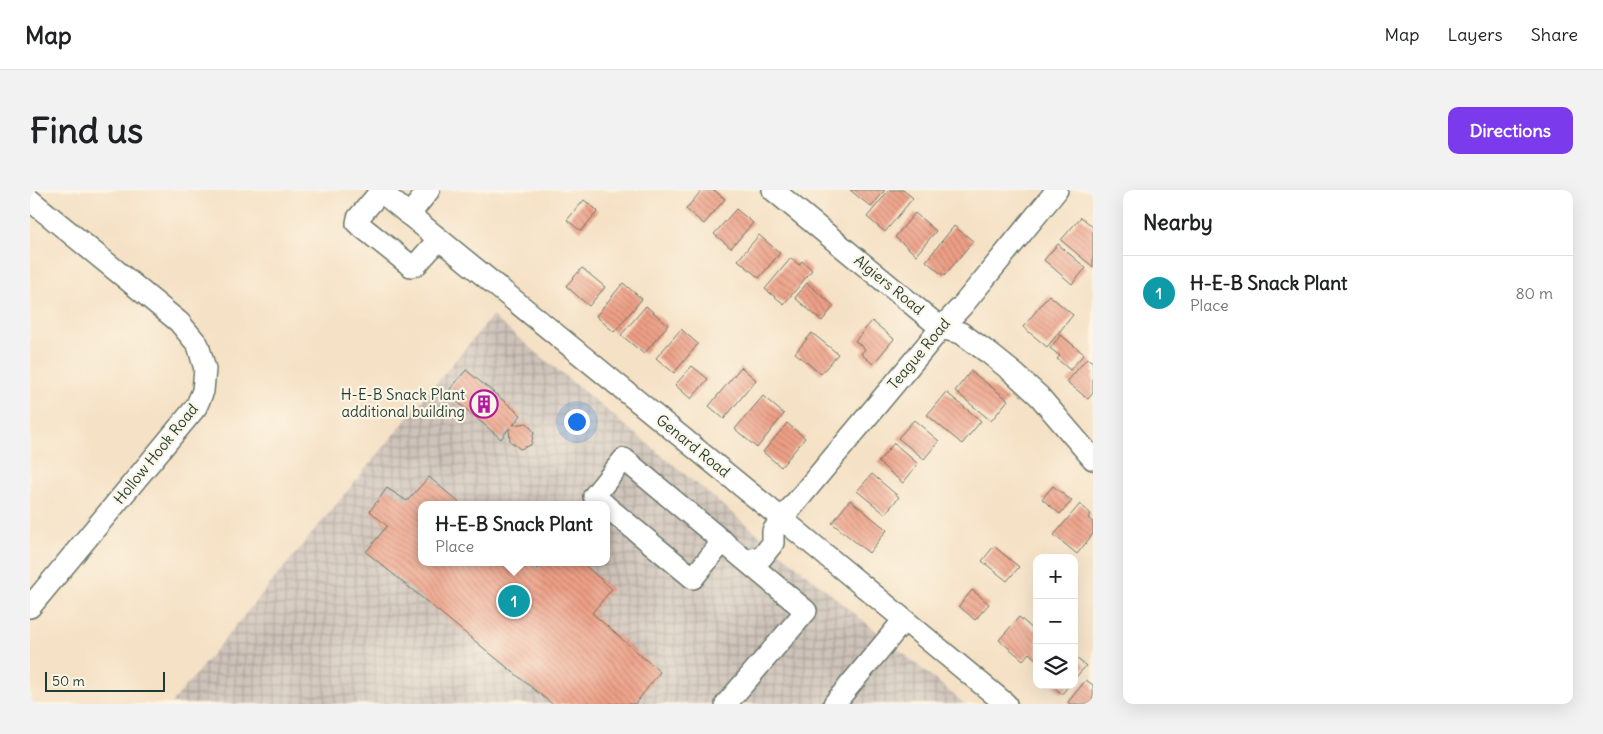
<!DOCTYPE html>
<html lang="en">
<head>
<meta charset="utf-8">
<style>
	:root { --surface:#fff; --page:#f2f2f2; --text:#202124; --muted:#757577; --line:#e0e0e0; --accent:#7c3aed }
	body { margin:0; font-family:Delius,sans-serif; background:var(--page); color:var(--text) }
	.controls { position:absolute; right:15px; bottom:15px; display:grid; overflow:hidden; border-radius:10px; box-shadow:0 5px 20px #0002 }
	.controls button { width:45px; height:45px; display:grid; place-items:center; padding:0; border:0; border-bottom:1px solid var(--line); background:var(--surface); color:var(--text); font:25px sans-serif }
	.scale { position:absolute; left:15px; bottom:12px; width:120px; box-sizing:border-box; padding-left:5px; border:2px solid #1f3d34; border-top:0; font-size:14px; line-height:18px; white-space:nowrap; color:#1f3d34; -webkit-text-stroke:4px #fcf5e5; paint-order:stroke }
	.you { position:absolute; left:546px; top:231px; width:18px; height:18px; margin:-12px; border:4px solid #fff; border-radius:50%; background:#1a73e8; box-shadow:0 0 0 8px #1a73e833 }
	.badge { display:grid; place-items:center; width:32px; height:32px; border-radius:50%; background:var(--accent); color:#fff; font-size:16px; font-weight:700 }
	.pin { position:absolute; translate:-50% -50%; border:2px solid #fff; box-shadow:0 1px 5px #0006 }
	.popup { position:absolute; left:388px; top:311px; width:192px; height:65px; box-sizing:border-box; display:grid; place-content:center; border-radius:10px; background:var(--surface); filter:drop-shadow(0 1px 4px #0005); font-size:16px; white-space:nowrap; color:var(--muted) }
	.popup b { font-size:19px; color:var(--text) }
	.popup::after { content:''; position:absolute; left:50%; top:100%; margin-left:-10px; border:10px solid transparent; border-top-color:var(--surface) }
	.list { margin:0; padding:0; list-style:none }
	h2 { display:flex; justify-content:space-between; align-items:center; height:65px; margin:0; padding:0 20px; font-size:21px }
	h2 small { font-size:16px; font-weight:400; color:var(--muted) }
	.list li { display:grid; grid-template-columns:32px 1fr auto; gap:15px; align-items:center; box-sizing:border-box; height:75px; padding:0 20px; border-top:1px solid var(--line) }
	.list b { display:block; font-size:19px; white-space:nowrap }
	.list p { margin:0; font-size:16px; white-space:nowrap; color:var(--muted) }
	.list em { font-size:16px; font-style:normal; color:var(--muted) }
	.icon { flex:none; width:28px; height:28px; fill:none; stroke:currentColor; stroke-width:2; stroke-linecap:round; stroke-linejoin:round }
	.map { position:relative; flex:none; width:1063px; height:514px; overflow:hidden; border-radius:10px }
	header { display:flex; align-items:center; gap:30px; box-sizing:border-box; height:70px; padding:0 25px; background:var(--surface); border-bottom:1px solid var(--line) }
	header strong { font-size:24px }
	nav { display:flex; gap:28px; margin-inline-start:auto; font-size:18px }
	.intro { display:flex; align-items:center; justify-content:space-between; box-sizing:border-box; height:120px; padding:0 30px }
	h1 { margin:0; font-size:35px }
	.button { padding:12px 22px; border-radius:10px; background:var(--accent); color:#fff; font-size:18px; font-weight:700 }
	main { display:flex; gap:30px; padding:0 30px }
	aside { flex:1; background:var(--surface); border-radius:10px; box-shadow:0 5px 20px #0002 }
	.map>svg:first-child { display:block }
	.industrial { fill:url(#industrial-grid); fill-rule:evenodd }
	.building { fill:url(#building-back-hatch) }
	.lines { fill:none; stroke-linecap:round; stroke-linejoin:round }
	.minor-casing { stroke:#6a7667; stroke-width:24 }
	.minor { stroke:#fff; stroke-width:21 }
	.labels { text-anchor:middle; stroke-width:4.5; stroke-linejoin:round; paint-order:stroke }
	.street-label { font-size:15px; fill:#1f3d34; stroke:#fcf5e5 }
	.poi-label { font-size:15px; fill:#1f3d34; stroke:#fcf5e5; text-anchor:end }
</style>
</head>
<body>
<header>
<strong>Map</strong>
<nav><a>Map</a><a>Layers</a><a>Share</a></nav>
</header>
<div class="intro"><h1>Find us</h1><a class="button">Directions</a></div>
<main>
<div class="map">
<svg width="1063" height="514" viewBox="0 0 1063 514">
	<defs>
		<pattern id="industrial-grid" width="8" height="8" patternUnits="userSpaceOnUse" patternTransform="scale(1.25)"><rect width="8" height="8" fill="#cec2b9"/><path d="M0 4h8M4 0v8" fill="none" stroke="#a79f97"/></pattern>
		<pattern id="building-back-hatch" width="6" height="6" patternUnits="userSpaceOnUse" patternTransform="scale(1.25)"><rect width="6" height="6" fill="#ee9f86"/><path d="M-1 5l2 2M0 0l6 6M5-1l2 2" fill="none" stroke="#c0836e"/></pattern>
	</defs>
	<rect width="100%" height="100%" fill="#fcf5e5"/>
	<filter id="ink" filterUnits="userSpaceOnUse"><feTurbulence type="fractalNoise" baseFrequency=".02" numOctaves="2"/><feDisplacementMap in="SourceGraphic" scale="10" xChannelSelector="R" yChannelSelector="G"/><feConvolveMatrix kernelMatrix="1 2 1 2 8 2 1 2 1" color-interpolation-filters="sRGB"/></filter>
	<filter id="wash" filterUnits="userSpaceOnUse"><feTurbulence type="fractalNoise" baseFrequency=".0096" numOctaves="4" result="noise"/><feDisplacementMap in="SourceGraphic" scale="20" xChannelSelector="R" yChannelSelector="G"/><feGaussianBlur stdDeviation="1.12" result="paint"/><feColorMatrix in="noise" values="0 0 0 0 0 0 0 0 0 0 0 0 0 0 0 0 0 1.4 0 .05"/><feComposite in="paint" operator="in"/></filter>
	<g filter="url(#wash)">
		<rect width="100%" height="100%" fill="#f5e1c5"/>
		<path class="industrial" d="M462,126L935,514H141ZM392,315H576V372H392Z"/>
		<g id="blocks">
			<g class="building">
				<polygon points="672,0 684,0 695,9 674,34 656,19"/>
				<polygon points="820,0 855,0 841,17"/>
				<polygon points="859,0 873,0 883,8 855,42 837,27"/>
				<polygon points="554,10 568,21 551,41 537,30"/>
				<polygon points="706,19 723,33 701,58 684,44"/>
				<polygon points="885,23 906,41 886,65 865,47"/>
				<polygon points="1051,27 1063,37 1063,77 1031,50"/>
				<polygon points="924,36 943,51 914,86 896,71"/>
				<polygon points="729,45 750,63 729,88 708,70"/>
				<polygon points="1028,54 1056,78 1042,94 1014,70"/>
				<polygon points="761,68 769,75 772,71 782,80 754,114 735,99"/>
				<polygon points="552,78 575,97 559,116 536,96"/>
				<polygon points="593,93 612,109 584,142 566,126"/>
				<polygon points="777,93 804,116 792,131 765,108"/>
				<polygon points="1019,105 1043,125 1017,157 993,137"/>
				<polygon points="616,116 638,135 614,164 591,145"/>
				<polygon points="842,131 864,149 843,174 831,164 835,159 825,151"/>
				<polygon points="651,139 668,154 644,183 626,168"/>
				<polygon points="782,143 808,164 791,184 765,163"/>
				<polygon points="1031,145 1054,164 1040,180 1027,169 1030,166 1020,158"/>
				<polygon points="1057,168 1063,172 1063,203 1058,209 1037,192"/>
				<polygon points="662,176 678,189 661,209 645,195"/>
				<polygon points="711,177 726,190 694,229 679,216"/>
				<polygon points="436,180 491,225 483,235 497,233 504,242 501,255 490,259 480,251 479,238 471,249 417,203"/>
				<polygon points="941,181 978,210 961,231 925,201"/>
				<polygon points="916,202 951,231 932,254 897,225"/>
				<polygon points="733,206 754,224 727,258 705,239"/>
				<polygon points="884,230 909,251 894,269 868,248"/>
				<polygon points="757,233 775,248 751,277 733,262"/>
				<polygon points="864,253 888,274 873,293 848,272"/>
				<polygon points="842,284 869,307 855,324 827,301"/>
				<polygon points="399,287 432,315 392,315 392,372 500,372 508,379 514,372 551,372 582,399 562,423 630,482 605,514 522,514 336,362 357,336 340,321 357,298 377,311"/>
				<polygon points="1023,296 1042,311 1030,324 1012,309"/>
				<polygon points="820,310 857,340 839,363 802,333"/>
				<polygon points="1050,314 1061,324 1058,328 1063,332 1063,344 1047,364 1024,345"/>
				<polygon points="964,356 989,377 977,391 952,371"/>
				<polygon points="942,400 959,414 945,430 929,416"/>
				<polygon points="989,427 1004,440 1007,437 1007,470 999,463 993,470 969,450"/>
				<polygon points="1045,467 1056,476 1044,489 1044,468"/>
				<polygon points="1056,490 1063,495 1063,514 1040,514 1038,512"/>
				<polygon points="1022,495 1039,495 1032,504"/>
			</g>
		</g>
	</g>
	<g filter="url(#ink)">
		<use href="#blocks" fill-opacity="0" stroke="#6a7667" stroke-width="1"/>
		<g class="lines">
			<g class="minor-casing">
				<g id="minor">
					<polyline points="349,0 752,329 976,514"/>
					<polyline points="743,0 911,138 931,143 960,164 985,184 1009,206 1063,269"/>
					<polyline points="351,1 328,28 327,33 381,76 386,75 409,49"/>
					<polyline points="0,10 149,132 168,155 175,179 173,201 166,217 0,417"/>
					<polyline points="379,25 399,0"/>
					<polyline points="575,315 564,306 594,269 776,421 696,514"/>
					<polyline points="576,316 663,388 693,351"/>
					<polyline points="722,369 732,367 743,353 743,341 752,329 911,138 932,116 1027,0"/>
					<polyline points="804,514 874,430"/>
				</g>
			</g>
			<use href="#minor" class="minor"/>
		</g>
	</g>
	<defs>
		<g id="building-ring" transform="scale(1.4375)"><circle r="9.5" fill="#fcf5e5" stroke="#b5179e" stroke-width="1.5"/><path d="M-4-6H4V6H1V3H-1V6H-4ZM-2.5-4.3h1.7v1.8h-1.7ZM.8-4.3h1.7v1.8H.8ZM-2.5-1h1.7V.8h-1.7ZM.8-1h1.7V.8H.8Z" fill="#b5179e"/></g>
	</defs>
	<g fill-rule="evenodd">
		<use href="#building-ring" x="454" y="214"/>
	</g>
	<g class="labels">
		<g class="street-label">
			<text transform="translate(859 95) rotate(39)" y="5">Algiers Road</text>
			<text transform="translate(889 164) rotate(-50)" y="5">Teague Road</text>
			<text transform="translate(663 256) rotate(39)" y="5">Genard Road</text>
			<text transform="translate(126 264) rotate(-51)" y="5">Hollow Hook Road</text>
		</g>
		<g class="poi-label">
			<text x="435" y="210">H-E-B Snack Plant<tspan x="435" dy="17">additional building</tspan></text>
		</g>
	</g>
</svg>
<div class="controls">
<button>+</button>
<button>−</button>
<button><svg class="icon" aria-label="layers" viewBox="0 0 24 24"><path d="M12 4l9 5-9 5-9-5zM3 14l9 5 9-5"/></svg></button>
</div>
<div class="scale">50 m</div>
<div class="you"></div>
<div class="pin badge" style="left:484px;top:411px;background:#0f9aa8">1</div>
<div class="popup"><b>H-E-B Snack Plant</b>Place</div>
</div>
<aside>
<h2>Nearby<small></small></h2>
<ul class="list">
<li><span class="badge" style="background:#0f9aa8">1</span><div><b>H-E-B Snack Plant</b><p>Place</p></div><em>80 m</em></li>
</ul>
</aside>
</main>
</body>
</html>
